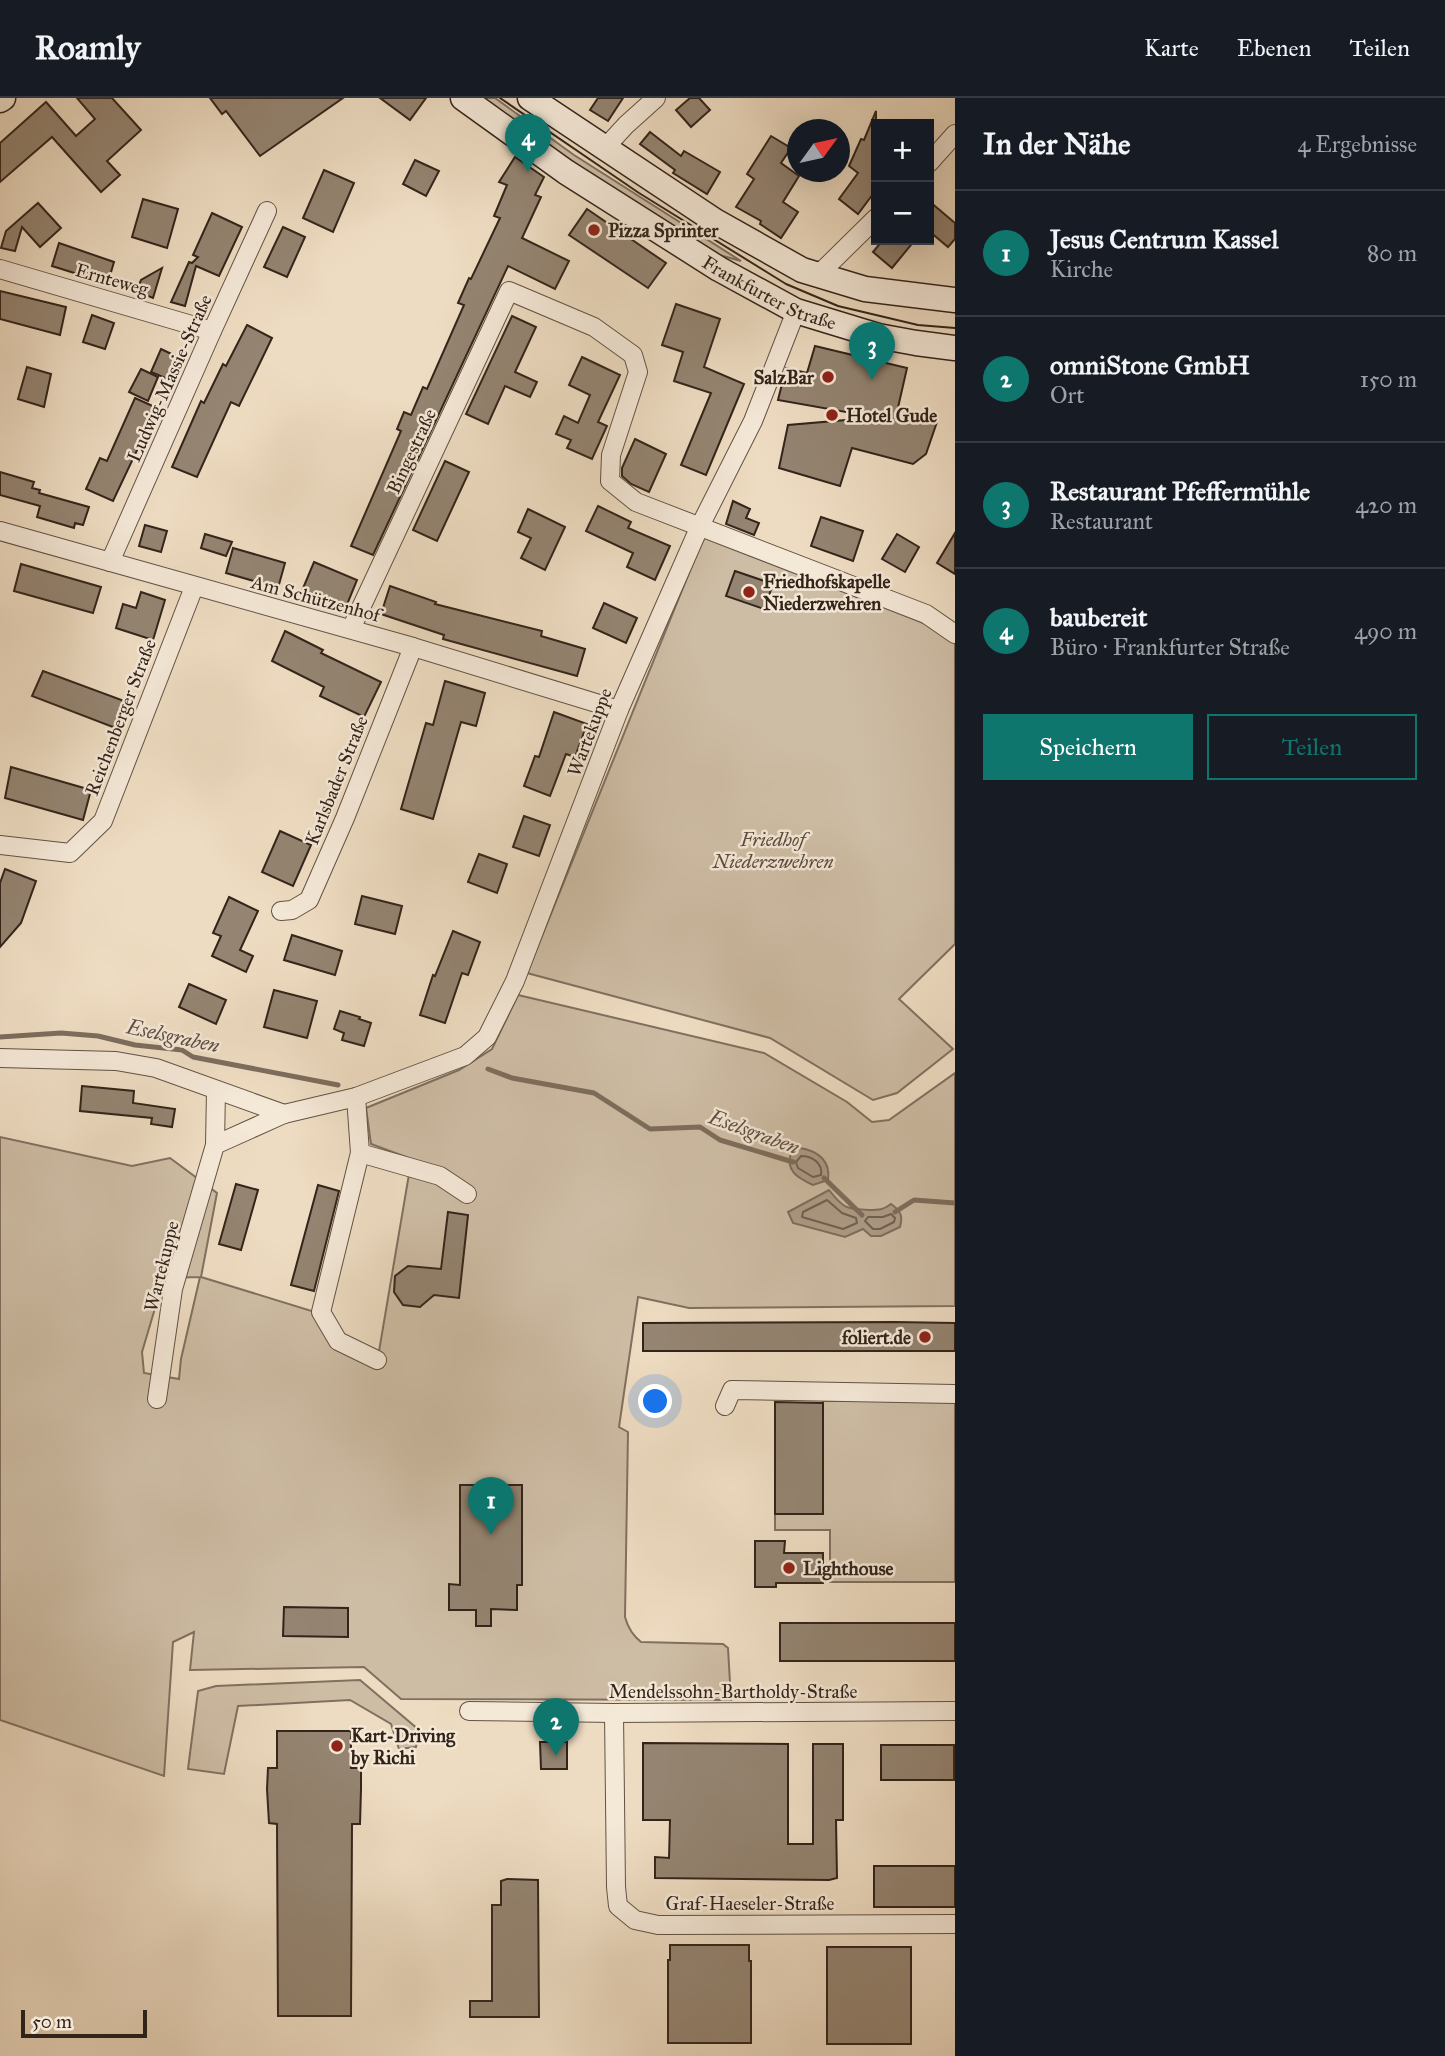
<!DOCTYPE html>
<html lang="de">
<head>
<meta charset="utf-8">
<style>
	:root { --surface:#171b24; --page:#242831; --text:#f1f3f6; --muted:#9ea1a6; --line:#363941; --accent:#0f766e }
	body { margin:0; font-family:"IM FELL Great Primer",serif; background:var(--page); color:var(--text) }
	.controls { position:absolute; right:21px; top:21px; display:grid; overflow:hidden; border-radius:0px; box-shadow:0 7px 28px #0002 }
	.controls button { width:63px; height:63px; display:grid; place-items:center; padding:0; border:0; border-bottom:2px solid var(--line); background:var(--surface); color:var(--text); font:35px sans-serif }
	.compass { position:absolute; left:787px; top:21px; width:63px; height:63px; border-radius:50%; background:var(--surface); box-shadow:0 7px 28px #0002; rotate:57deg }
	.scale { position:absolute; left:21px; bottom:18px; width:126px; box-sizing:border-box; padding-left:7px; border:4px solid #33241a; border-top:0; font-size:19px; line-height:24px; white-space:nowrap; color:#33241a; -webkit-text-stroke:5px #f4e8d7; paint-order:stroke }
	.you { position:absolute; left:656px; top:1304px; width:24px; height:24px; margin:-18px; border:5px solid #fff; border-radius:50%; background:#1a73e8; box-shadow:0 0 0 10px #1a73e833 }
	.badge { display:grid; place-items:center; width:46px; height:46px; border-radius:50%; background:var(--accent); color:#fff; font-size:23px; font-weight:700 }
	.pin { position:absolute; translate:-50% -58px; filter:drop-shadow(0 2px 4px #0008) }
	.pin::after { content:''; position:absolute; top:37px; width:24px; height:21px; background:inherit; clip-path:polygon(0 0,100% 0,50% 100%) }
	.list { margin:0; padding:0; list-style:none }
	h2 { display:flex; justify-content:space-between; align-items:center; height:91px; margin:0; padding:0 28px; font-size:30px }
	h2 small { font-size:23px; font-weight:400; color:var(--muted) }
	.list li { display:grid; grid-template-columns:46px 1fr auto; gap:21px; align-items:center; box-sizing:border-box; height:126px; padding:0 28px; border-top:2px solid var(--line) }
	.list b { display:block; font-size:26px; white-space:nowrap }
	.list p { margin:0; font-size:23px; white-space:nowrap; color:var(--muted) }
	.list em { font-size:23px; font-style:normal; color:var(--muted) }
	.actions { display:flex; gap:14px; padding:21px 28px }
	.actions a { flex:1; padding:16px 0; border:2px solid var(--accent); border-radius:0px; text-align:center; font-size:24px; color:var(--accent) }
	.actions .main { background:var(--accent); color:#fff }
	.map { position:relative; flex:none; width:955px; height:1958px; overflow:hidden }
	header { display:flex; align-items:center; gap:42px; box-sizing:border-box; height:98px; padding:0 35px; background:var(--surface); border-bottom:2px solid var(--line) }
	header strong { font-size:33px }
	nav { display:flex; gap:38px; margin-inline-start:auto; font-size:24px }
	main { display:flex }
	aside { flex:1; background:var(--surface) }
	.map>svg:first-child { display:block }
	.green { fill:#cebda5; stroke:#807060; stroke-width:2; fill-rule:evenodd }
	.water { fill:#ae9d89; stroke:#7d6d5d; stroke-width:2 }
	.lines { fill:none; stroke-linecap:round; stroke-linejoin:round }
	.shore { stroke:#706052; stroke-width:2 }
	.stream { stroke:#7d6d5d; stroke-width:5 }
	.building { fill:#948471; stroke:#33241a; stroke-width:2 }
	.street-casing { stroke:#625244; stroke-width:20 }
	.secondary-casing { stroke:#33241a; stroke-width:27 }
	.street { stroke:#f4e8d7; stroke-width:18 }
	.secondary { stroke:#f4e8d7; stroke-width:24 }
	.tram { stroke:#33241a; stroke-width:2 }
	.poi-dot { fill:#8f2418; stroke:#f4e8d7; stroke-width:2.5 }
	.labels { text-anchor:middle; stroke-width:5; stroke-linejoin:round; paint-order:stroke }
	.poi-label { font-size:19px; font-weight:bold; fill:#33241a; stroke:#f4e8d7; text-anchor:start }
	.street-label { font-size:19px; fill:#33241a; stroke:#f4e8d7 }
	.park-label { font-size:19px; font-style:italic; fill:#5a4a3d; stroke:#f4e8d7 }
	.water-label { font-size:21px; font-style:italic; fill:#5e4e41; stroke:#f4e8d7 }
</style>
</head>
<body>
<header>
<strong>Roamly</strong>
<nav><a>Karte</a><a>Ebenen</a><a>Teilen</a></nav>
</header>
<main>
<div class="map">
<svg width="955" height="1958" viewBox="0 0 955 1958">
	<rect width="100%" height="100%" fill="#eedcc2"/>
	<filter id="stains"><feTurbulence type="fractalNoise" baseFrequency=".00286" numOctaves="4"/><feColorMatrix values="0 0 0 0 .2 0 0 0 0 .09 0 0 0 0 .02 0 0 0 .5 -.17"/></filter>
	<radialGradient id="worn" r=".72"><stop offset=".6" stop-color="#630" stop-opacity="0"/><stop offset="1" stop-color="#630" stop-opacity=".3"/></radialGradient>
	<g class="green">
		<polygon points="479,0 495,0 574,57 741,163 719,157 569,65"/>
		<polygon points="704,438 926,526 955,545 955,846 899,901 953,951 897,995 873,1002 770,940 527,875"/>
		<path d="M518,897L764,955L847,1004L872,1024L889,1022L955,975V1208L689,1210L638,1199L619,1329L628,1334L625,1519C628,1530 632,1537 641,1544L723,1546L728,1550L731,1602L401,1601L364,1569L190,1572L194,1534L173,1544L164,1678L0,1622V1039L132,1068L170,1060L217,1095L201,1179L315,1214L335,1251L376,1271L409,1076L417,1063L371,1046L366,1010L459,972L492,951ZM200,1179L181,1261L179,1281L144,1275L142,1254L164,1180Z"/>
		<polygon points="823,1303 955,1303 955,1484 830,1484 830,1432 775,1432 775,1416 823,1416"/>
		<polygon points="360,1582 419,1632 416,1649 399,1651 391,1626 350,1602 238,1608 224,1676 188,1671 198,1593 216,1588"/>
	</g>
	<g class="water">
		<path d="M800,1050C818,1053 831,1063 828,1082L813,1087C798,1080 785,1073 791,1055Z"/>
		<path d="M829,1092C844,1111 846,1111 869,1112C879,1112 883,1112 891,1106C901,1113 903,1118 900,1129L881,1138H871L863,1131L845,1139L793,1125L788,1114Z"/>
	</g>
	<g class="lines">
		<g class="shore">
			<path d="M801,1058C812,1058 823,1065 821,1077L813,1079L798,1070L796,1064Z"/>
			<polygon points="827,1102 842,1115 856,1120 857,1125 843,1131 802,1119 803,1114"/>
			<polygon points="891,1116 895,1120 894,1124 880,1131 873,1131 865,1123 868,1119 883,1119"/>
		</g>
		<g class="stream">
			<polyline points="0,939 61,935 98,938 135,947 182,952 193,959 338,987"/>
			<polyline points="488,971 512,980 594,995 650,1031 700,1029 720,1042 793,1064"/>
			<polyline points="824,1080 862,1117"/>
			<polyline points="895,1114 914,1102 955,1105"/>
		</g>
	</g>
	<g class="building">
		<polygon points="77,0 112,0 141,32 107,63 120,77 101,94 52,39 0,84 0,45 46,4 76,38 95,21"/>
		<polygon points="210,0 343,0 260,58 226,13 222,16"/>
		<polygon points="380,0 426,0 410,22"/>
		<polygon points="598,0 623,0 608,23 590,12"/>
		<polygon points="690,0 699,0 710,12 691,29 676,12"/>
		<polygon points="876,13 876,92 858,116 839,101 858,75 849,68 861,41 864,42"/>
		<polygon points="650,34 681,58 684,53 720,74 707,96 673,75 675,72 640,46"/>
		<polygon points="771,38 791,50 781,65 799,78 783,104 798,114 781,140 760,126 761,123 736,109 754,81 747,76"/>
		<polygon points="515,59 544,79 535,97 541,99 522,140 569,163 555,191 508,168 373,457 351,448 401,333 397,331 404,314 411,317 423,289 427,291 464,207 458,205 469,180 471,181 500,120 494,118 507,87 499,84"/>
		<polygon points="415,62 439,73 426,98 403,86"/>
		<polygon points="324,72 354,85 333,134 303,120"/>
		<polygon points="143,101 178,111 167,150 132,139"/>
		<polygon points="929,103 955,125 955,141 948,149 929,133"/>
		<polygon points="38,105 61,130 40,149 22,129 15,153 1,150 6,133"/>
		<polygon points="587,111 666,165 648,190 569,137"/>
		<polygon points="212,115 242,129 219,178 196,168 185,208 171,204 189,164 192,165 198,159 193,157"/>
		<polygon points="283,129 305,139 287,179 264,169"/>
		<polygon points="883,142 915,142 892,170 873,154"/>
		<polygon points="59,145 114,164 109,181 88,175 87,179 52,168"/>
		<polygon points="162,170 153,200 143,196 138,190 141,182"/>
		<polygon points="0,193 66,209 60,237 0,221"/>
		<polygon points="676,206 720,221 704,269 744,286 706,377 681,367 711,295 674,283 683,254 662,247"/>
		<polygon points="92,217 114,225 105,251 83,244"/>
		<polygon points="512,218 536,229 515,274 537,284 530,299 505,288 488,326 466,316"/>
		<polygon points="247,227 272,240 239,308 231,304 197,379 172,369 201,303 204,305 223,266 226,268"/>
		<polygon points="815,248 907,270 897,314 937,324 926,356 913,366 852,350 840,388 779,370 788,327 869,320 869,318 778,302 786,270 807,275"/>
		<polygon points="161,251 180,260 170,282 151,274"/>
		<polygon points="582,259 620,277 598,324 607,328 592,361 567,350 571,342 556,336 564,318 578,325 590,297 569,287"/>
		<polygon points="27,269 51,276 44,309 18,301"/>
		<polygon points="141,271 158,279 148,303 129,294"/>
		<polygon points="135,300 157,310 113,403 86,391 100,360 107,363"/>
		<polygon points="635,341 666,356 649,394 631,386 622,378 622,370"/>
		<polygon points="445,363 469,374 437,443 413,432"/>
		<polygon points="0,374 34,384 32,390 40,392 39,395 89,409 83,427 75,425 74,430 37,419 40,408 0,397"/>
		<polygon points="733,403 750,411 746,420 759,425 754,437 726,426"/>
		<polygon points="598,408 631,424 628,430 670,448 655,482 627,469 633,455 586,433"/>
		<polygon points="528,411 565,429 545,472 521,460 531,440 518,434"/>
		<polygon points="821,419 863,433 853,463 811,448"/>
		<polygon points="145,427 167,433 161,454 139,448"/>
		<polygon points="955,435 955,476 937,465"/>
		<polygon points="205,436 232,444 226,458 201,450"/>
		<polygon points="897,436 919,449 905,474 882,461"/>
		<polygon points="233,450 285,465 278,490 226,475"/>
		<polygon points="314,464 357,482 344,514 301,495"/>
		<polygon points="21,466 101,489 93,515 14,493"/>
		<polygon points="735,473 773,486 764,511 726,498"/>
		<polygon points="390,488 436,504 435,506 542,533 541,538 585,551 577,578 443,541 444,537 381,516"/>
		<polygon points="141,494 165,502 153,542 116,530 123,506 136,510"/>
		<polygon points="604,505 637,520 626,545 593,530"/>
		<polygon points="285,533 323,552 321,555 381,584 364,619 320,598 324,589 272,563"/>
		<polygon points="43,573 127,604 118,631 32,598"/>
		<polygon points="445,583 485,595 476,628 461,624 433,721 401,711 426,625 433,627"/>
		<polygon points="554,614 587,626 575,659 566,656 550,698 524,688 535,658 539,659"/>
		<polygon points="11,669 91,692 83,722 5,700"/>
		<polygon points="524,718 550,727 539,758 513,749"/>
		<polygon points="280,733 311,747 293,788 262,774"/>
		<polygon points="479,756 507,766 497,795 468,784"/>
		<polygon points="5,771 36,783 21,825 0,849 0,785"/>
		<polygon points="362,798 402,808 395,836 355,826"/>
		<polygon points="229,799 258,813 240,852 253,858 246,874 212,858 221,838 213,835"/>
		<polygon points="453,833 480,844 468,877 462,875 445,925 420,917 433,877 435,878"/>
		<polygon points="292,837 342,853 335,877 284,862"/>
		<polygon points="189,886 226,902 216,926 179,909"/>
		<polygon points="274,892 317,903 307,940 264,929"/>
		<polygon points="340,913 360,919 359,921 371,925 364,948 342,942 344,935 334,931"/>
		<polygon points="82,988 134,993 133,1005 175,1011 172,1029 151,1026 152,1020 80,1013"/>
		<polygon points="236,1086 258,1092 241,1152 219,1146"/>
		<polygon points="318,1087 339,1093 314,1193 291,1187"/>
		<polygon points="448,1114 468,1117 459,1200 434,1197 420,1209 403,1207 394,1194 395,1178 408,1168 441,1171"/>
		<polygon points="895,1224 955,1225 955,1253 643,1253 643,1225"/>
		<polygon points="775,1304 823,1305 823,1416 775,1416"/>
		<polygon points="460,1387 522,1387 522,1487 517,1487 517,1512 491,1511 491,1528 476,1528 476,1512 449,1512 449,1486 460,1487"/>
		<polygon points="755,1443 785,1443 784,1455 823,1455 823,1485 776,1485 776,1489 755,1489"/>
		<polygon points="284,1509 348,1510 348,1539 283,1538"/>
		<rect x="780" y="1525" width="175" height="38"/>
		<polygon points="277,1633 351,1633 351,1670 361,1670 361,1691 360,1726 352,1726 351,1918 278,1918 277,1726 269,1725 267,1691 268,1670 277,1670"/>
		<polygon points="540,1644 567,1644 567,1671 541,1671"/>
		<polygon points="643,1645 788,1646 788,1746 813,1746 813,1646 843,1646 843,1722 836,1722 837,1780 829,1782 655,1780 655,1759 669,1760 670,1722 643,1722"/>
		<rect x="881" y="1647" width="73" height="35"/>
		<rect x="874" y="1768" width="81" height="41"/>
		<polygon points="507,1781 538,1782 539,1919 470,1919 470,1903 492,1903 492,1807 501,1807 501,1783"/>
		<polygon points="670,1847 749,1847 749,1863 751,1863 751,1945 668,1945 668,1862 670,1862"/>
		<rect x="827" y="1849" width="84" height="97"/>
	</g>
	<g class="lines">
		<g class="street-casing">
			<g id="street">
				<polyline points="604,51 626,27 656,0"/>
				<polyline points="929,65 955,36"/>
				<polyline points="0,171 212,233"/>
				<polyline points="817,178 876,120"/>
				<polyline points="0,433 413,549 619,612"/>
				<polyline points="110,464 212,233 267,113"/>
				<polyline points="351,531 509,193 594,229 633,257 638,274 611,357 610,383 636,404 926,516 955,536"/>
				<polyline points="0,747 70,755 103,723 194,489"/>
				<polyline points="281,813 292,812 309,802 345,720 413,549"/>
				<polyline points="0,960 116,963 156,970 284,1016"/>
				<polyline points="356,999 360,1055 440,1078 467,1096"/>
				<polyline points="215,1047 216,992"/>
				<polyline points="360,1055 321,1214 338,1243 377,1262"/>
				<polyline points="157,1301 173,1191 215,1047 284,1016 356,999 465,958 487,939 515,883 619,612 699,430 753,323 796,213"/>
				<polyline points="725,1308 732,1292 955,1296"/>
				<polyline points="469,1613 614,1615 955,1613"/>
				<polyline points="614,1615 616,1789 618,1808 635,1822 658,1827 955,1826"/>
			</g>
		</g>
		<g class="secondary-casing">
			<g id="secondary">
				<path id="s1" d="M463,0L566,74L719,171L796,213L878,238L916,245L955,250"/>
				<polyline points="530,0 715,123 802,172 865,191 955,202"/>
				<polyline points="0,2 3,0"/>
			</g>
		</g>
		<use href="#street" class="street"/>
		<use href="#secondary" class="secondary"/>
		<polyline class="tram" points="500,0 639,95 786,186 838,208 918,227 955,230"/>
	</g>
	<g class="poi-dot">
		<circle cx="594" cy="132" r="7"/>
		<circle cx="828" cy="279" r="7"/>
		<circle cx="832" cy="317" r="7"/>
		<circle cx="749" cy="494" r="7"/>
		<circle cx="925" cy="1239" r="7"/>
		<circle cx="789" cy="1470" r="7"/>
		<circle cx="337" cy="1648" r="7"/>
	</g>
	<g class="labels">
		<g class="poi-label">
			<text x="608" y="139">Pizza Sprinter</text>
			<text x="814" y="286" text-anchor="end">SalzBar</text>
			<text x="846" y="324">Hotel Gude</text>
			<text x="763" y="490">Friedhofskapelle<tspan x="763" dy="22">Niederzwehren</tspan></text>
			<text x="911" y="1246" text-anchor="end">foliert.de</text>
			<text x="803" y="1477">Lighthouse</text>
			<text x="351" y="1644">Kart-Driving<tspan x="351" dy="22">by Richi</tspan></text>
		</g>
		<g class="street-label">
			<text transform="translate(112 181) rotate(16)" y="7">Ernteweg</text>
			<text dy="7" stroke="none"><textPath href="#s1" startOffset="364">Frankfurter Straße</textPath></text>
			<text transform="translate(169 280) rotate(-66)" y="7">Ludwig-Massie-Straße</text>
			<text transform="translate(411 353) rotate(-65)" y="7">Bingestraße</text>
			<text transform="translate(316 500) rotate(15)" y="7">Am Schützenhof</text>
			<text transform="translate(120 619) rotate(-69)" y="7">Reichenberger Straße</text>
			<text transform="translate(589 634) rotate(-69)" y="7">Wartekuppe</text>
			<text transform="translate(336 682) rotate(-68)" y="7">Karlsbader Straße</text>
			<text transform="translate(161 1168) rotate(-76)" y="7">Wartekuppe</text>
			<text x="733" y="1600">Mendelssohn-Bartholdy-Straße</text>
			<text x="750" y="1812">Graf-Haeseler-Straße</text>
		</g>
		<g class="park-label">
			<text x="773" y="748">Friedhof<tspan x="773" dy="22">Niederzwehren</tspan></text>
		</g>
		<g class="water-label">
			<text transform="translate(173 938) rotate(12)" y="7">Eselsgraben</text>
			<text transform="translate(754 1034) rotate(20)" y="7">Eselsgraben</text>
		</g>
	</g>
	<rect width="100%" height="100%" filter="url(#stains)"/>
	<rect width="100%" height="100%" fill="url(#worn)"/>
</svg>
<div class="controls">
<button>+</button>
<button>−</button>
</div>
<svg class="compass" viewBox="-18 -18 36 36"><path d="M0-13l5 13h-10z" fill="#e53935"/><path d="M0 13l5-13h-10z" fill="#9ea1a6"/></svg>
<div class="scale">50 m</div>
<div class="you"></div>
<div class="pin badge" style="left:491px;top:1437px">1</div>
<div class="pin badge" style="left:556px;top:1658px">2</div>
<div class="pin badge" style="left:872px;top:282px">3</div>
<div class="pin badge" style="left:528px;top:74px">4</div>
</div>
<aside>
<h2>In der Nähe<small>4 Ergebnisse</small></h2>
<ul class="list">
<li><span class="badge">1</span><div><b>Jesus Centrum Kassel</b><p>Kirche</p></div><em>80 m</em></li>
<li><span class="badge">2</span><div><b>omniStone GmbH</b><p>Ort</p></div><em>150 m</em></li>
<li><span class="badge">3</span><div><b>Restaurant Pfeffermühle</b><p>Restaurant</p></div><em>420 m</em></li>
<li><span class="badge">4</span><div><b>baubereit</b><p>Büro · Frankfurter Straße</p></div><em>490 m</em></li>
</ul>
<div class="actions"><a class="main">Speichern</a><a>Teilen</a></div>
</aside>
</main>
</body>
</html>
